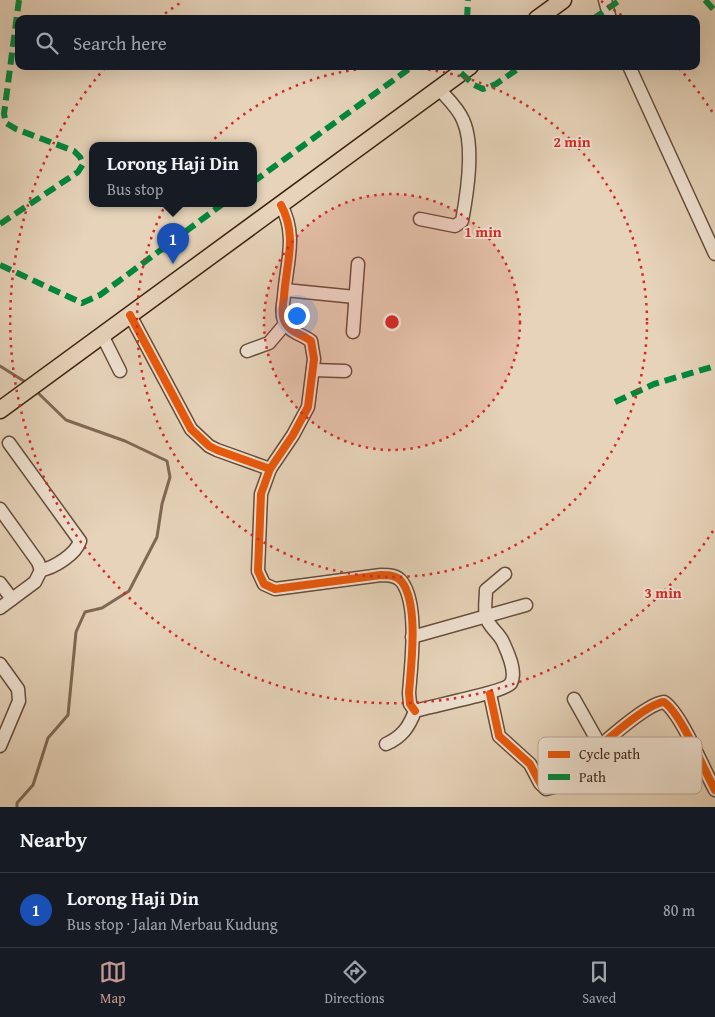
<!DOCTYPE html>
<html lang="en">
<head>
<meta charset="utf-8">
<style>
	:root { --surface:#171b24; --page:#20242c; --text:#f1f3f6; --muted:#9ea1a6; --line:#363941; --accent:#c59692 }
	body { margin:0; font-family:"Gentium Book Plus",serif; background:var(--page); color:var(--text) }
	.you { position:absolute; left:296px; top:315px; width:18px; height:18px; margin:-12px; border:4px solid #fff; border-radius:50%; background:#1a73e8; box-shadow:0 0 0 8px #1a73e833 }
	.badge { display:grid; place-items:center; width:32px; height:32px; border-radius:50%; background:var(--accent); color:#fff; font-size:16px; font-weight:700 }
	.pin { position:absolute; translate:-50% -41px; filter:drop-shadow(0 1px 2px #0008) }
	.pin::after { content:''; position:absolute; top:26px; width:18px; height:15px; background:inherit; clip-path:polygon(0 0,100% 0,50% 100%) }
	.popup { position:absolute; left:89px; top:142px; width:168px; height:65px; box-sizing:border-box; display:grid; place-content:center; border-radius:10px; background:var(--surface); filter:drop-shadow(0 1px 4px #0005); font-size:16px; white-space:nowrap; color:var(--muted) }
	.popup b { font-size:19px; color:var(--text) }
	.popup::after { content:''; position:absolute; left:50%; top:100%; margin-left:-10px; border:10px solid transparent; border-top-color:var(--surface) }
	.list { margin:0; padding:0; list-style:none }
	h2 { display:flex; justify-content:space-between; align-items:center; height:65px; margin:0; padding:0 20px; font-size:21px }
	h2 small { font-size:16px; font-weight:400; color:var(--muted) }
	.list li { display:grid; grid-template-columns:32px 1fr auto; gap:15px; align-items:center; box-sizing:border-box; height:75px; padding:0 20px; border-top:1px solid var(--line) }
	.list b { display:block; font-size:19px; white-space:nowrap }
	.list p { margin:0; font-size:16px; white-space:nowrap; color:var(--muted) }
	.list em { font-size:16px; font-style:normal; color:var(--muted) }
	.icon { flex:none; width:28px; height:28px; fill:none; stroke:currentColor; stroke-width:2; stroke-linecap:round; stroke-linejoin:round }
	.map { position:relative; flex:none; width:715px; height:807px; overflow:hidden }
	.search { position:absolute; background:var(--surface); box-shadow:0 5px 20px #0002; left:15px; right:15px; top:15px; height:55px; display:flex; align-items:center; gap:12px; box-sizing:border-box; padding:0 18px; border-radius:10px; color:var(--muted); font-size:19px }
	.sheet { height:140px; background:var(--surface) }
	nav { display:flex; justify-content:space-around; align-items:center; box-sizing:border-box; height:70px; border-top:1px solid var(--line); background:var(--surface); font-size:14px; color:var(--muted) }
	nav a { display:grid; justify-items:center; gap:2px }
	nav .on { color:var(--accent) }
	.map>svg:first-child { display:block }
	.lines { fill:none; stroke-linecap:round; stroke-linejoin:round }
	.stream { stroke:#7f6854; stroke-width:3 }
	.minor-casing { stroke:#664e3c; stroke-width:15 }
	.major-casing { stroke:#3c2212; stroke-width:19 }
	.minor { stroke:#efe2d2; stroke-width:12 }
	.major { stroke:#e6d3b9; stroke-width:16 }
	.quiet { stroke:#00873e; stroke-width:6; stroke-dasharray:12 6; stroke-linecap:butt }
	.cycleway-casing { stroke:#efe2d2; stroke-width:11 }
	.cycleway { stroke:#e8590c; stroke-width:8 }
	.ring { fill:none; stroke:#d62828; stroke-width:2.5; stroke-dasharray:2.5 5 }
	.key { fill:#efe2d2; stroke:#b9a898; stroke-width:1 }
	.key-label { font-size:14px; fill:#3c2212 }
	.centre { fill:#d62828; stroke:#efe2d2; stroke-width:2.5 }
	.ring-label { font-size:15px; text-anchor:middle; font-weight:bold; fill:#d62828; stroke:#efe2d2; stroke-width:4; stroke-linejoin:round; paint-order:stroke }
</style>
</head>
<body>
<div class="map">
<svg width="715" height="807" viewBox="0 0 715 807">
	<rect width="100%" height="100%" fill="#e6d3b9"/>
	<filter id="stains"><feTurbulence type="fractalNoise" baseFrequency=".004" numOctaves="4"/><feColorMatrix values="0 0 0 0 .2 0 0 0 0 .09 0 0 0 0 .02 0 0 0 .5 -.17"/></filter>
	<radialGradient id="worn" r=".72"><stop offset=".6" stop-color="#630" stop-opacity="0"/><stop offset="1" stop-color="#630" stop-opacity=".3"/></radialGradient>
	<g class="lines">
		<g class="stream">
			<polyline points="0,366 27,383"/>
			<polyline points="17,807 17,803 33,785 48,738 68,715 76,632 85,612 102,608 129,591 157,537 162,504 170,477 167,461 125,441 66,420 35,390"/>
		</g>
		<g class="minor-casing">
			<g id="minor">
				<polyline points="605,0 610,19"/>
				<polyline points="629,66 715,254"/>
				<path d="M281,205C298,236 286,264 284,297C283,304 281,314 284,320C288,332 302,334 311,341L314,359L308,407L293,435L270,469L261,494L258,571L264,584L275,589L381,575C388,575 397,575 402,582C419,605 411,666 409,693L410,704L415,711"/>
				<path d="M420,219L455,226L462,221C467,194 475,146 463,120C458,108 447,98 439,89"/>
				<polyline points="285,290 355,297"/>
				<polyline points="130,315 191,429 209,446 217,450 270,469"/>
				<polyline points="353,332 358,264"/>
				<polyline points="102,335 120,371"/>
				<polyline points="247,351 269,343 286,323"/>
				<polyline points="313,370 345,371"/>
				<path d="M9,443L80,541C76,554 54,568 41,570"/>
				<polyline points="0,509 38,562 41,570"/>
				<polyline points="0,583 12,599"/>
				<polyline points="0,608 35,582 41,570"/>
				<polyline points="412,637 526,605"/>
				<polyline points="0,664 18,689 19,701 0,746"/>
				<path d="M490,694L499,736L530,764L540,783L546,789L554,787C575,770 641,704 664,702C681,713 704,770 715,790"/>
				<polyline points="574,699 601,747"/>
				<path d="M415,711C431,706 506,692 511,683C517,672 508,653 503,642C499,633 488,626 486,617C484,609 486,598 486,590L505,574"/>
				<path d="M386,744C402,737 409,727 415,711"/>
			</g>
		</g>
		<g class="major-casing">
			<g id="major">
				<polyline points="537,19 563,0"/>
				<polyline points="0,410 470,66"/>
			</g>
		</g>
		<use href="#minor" class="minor"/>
		<use href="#major" class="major"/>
		<g class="quiet">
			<polyline points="705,0 715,11"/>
			<polyline points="467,19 468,0"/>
			<polyline points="593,19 620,0"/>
			<polyline points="467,66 467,69"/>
			<polyline points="461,73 474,85 483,89 496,84 522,66"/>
			<polyline points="253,182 413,66"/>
			<polyline points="0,224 78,172 83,164 80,157 74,151 16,129 6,123 4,114 19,0"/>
			<polyline points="0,265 82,303 100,295 224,203"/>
			<polyline points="615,402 654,384 715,366"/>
		</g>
		<g class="cycleway-casing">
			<g id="cycleway">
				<path d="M281,205C298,236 286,264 284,297C283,304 281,314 284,320C288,332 302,334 311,341L314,359L308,407L293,435L270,469L261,494L258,571L264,584L275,589L381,575C388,575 397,575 402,582C419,605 411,666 409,693L410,704L415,711"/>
				<polyline points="130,315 191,429 209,446 217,450 270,469"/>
				<path d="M490,694L499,736L530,764L540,783L546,789L554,787C575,770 641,704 664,702C681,713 704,770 715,790"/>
			</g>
		</g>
		<use href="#cycleway" class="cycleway"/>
	</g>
	<circle cx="392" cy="322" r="128" fill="#d62828" fill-opacity=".12"/>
	<g class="ring">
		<circle cx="392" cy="322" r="128"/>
		<circle cx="392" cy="322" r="255"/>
		<path d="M713 531A383 383 0 1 1 105 68M159 18A383 383 0 0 1 183 1M601 1A383 383 0 0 1 625 18M679 68A383 383 0 0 1 713 113"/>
	</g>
	<rect x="538" y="737" width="164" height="57" rx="8" class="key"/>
	<rect x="548" y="751" width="22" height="7" fill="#e8590c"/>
	<rect x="548" y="774" width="22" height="6" fill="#00873e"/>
	<g class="key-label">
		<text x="579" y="759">Cycle path</text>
		<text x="579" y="782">Path</text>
	</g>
	<circle cx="392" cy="322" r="8" class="centre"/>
	<g class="ring-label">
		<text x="572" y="147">2 min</text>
		<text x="483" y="237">1 min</text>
		<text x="663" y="598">3 min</text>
	</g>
	<rect width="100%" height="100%" filter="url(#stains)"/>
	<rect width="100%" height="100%" fill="url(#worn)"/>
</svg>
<div class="you"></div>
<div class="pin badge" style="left:173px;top:264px;background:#1a4fb4">1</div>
<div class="popup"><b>Lorong Haji Din</b>Bus stop</div>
<div class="search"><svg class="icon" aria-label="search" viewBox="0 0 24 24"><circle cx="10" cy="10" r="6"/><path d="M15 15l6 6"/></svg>Search here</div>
</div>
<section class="sheet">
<h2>Nearby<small></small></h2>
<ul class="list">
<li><span class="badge" style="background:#1a4fb4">1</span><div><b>Lorong Haji Din</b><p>Bus stop · Jalan Merbau Kudung</p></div><em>80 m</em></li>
</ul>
</section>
<nav>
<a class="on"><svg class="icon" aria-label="map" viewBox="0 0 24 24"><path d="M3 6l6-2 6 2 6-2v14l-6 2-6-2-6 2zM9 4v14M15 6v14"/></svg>Map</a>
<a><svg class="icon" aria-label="directions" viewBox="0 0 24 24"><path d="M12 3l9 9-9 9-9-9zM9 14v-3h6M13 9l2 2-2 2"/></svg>Directions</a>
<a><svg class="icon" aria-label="saved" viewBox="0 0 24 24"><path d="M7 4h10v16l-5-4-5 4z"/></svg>Saved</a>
</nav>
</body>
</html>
